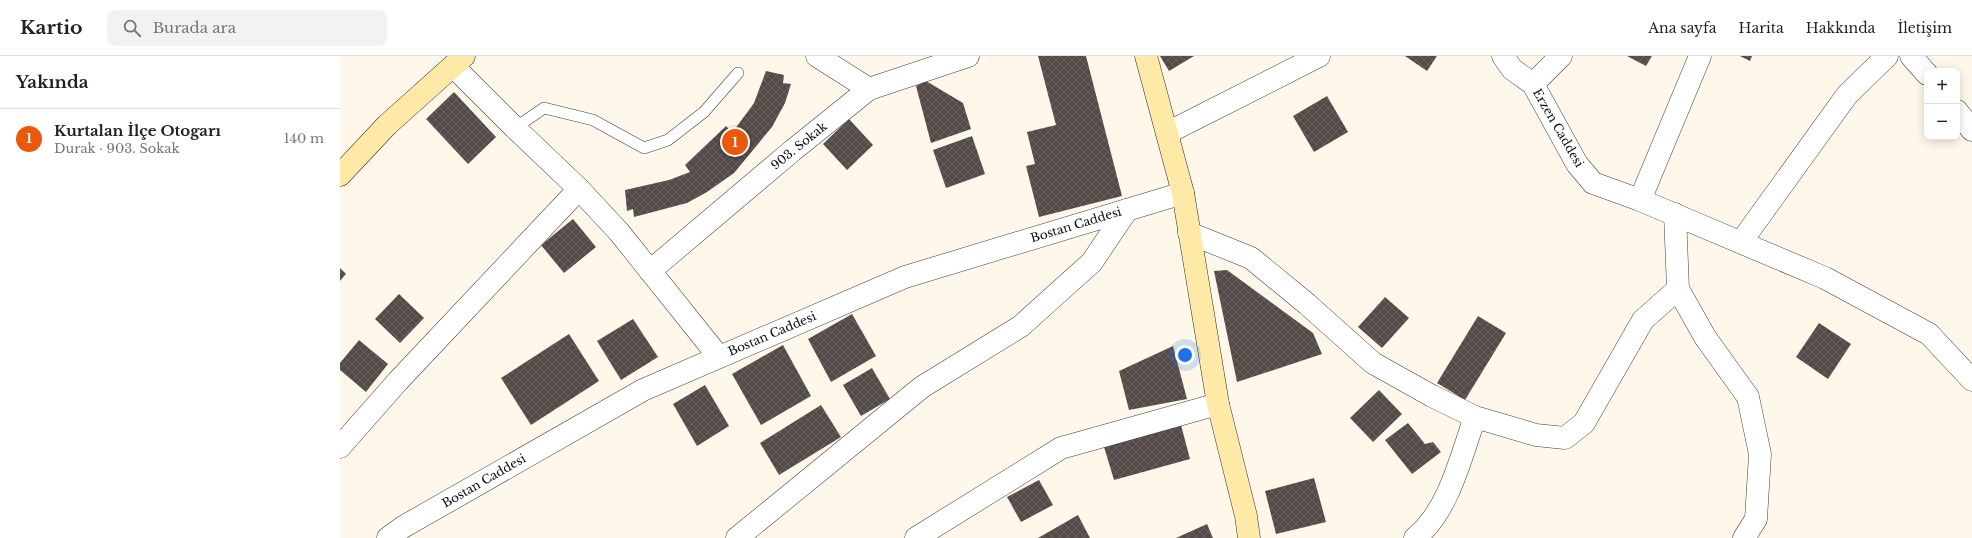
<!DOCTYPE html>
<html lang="tr">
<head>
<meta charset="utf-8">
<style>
	:root { --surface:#fff; --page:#f2f2f2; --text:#222; --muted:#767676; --line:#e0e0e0; --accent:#ea580c }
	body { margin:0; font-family:"Libre Baskerville",serif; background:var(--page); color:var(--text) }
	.controls { position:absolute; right:12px; top:12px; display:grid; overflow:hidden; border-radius:8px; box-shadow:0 2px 10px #0003 }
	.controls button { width:36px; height:36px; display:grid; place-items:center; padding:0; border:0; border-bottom:1px solid var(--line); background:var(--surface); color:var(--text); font:20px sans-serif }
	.you { position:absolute; left:845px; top:299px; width:14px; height:14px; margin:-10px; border:3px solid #fff; border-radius:50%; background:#1a73e8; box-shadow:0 0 0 6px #1a73e833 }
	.badge { display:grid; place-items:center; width:26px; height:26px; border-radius:50%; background:var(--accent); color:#fff; font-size:13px; font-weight:700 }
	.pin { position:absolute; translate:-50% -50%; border:2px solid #fff; box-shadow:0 1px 4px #0006 }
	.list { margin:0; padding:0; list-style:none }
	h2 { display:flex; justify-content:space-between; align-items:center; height:52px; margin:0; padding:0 16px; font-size:17px }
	h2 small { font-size:13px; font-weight:400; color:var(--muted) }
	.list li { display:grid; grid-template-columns:26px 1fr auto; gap:12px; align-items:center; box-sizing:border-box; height:60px; padding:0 16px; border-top:1px solid var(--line) }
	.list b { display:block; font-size:15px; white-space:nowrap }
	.list p { margin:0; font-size:13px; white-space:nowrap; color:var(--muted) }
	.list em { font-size:13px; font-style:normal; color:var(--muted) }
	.icon { flex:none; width:22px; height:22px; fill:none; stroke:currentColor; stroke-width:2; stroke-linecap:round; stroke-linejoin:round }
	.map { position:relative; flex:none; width:1632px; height:482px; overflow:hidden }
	header { display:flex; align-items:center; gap:24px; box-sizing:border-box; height:56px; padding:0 20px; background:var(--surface); border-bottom:1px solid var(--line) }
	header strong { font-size:19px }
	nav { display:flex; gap:22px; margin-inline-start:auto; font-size:14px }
	.search { width:280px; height:36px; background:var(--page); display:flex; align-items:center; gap:10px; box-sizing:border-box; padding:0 14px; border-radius:8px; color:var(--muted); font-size:15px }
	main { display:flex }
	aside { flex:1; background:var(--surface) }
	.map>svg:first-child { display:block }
	.building { fill:url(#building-cross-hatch) }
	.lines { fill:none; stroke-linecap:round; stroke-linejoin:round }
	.service-casing { stroke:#3e3e3e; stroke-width:12 }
	.minor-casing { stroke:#3e3e3e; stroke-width:23 }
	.tertiary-casing { stroke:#3e3e3e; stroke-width:23 }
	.secondary-casing { stroke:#2d2d2d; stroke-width:23 }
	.service { stroke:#fff; stroke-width:11 }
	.minor { stroke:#fff; stroke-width:22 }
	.tertiary { stroke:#fff; stroke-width:22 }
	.secondary { stroke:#feeaa6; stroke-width:22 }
	.labels { text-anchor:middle; stroke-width:4; stroke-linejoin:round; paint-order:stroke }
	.street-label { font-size:12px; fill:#0b0b0b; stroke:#fff }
</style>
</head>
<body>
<header>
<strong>Kartio</strong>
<div class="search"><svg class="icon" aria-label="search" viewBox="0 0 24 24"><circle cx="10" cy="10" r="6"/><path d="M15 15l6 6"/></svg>Burada ara</div>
<nav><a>Ana sayfa</a><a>Harita</a><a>Hakkında</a><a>İletişim</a></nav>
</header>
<main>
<aside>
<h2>Yakında<small></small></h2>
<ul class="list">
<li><span class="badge">1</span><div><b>Kurtalan İlçe Otogarı</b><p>Durak · 903. Sokak</p></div><em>140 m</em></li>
</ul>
</aside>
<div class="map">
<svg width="1632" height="482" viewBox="0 0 1632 482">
	<defs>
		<pattern id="building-cross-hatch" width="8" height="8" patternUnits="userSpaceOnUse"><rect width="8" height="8" fill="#544b48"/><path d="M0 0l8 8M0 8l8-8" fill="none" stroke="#68605e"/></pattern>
	</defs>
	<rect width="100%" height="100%" fill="#fff8ea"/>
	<g class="building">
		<polygon points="698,0 746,0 782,140 699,161 686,110 695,108 687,76 716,69"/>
		<polygon points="820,0 854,0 829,15"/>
		<polygon points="1065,0 1097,0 1087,15"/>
		<polygon points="1287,0 1312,0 1306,10"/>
		<polygon points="1400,0 1412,0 1410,5"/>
		<polygon points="426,15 444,19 443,27 451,28 445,47 432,71 394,117 367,136 347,147 294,161 293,153 287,155 285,134 329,124 350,116 345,109 386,70 392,77 414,47"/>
		<polygon points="586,25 623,47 631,73 591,87 576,30"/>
		<polygon points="114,36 156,81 128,108 86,63"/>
		<polygon points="987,40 1008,76 974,96 953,60"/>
		<polygon points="509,63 533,89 507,114 483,88"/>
		<polygon points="632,80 645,118 606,132 593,94"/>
		<polygon points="233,163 256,191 224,217 201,189"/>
		<polygon points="0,212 6,218 0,225"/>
		<polygon points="887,214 973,277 982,298 897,326 874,215"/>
		<polygon points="59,238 84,262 60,287 35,263"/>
		<polygon points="1045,241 1069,262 1042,292 1018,271"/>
		<polygon points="512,258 536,300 491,326 468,283"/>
		<polygon points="1138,260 1166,277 1125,344 1097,327"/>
		<polygon points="293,263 318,301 281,324 257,285"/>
		<polygon points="1479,267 1511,288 1488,323 1456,301"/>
		<polygon points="229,278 259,325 191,369 161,322"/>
		<polygon points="19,284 48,308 26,336 0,314 0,307"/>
		<polygon points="443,289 471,340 421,369 392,318"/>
		<polygon points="833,290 847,343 789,354 779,315"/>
		<polygon points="532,312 550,343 521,360 503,329"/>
		<polygon points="365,329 389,370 357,390 333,348"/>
		<polygon points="1039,334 1062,358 1033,386 1010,362"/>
		<polygon points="481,349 501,381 439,419 420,387"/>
		<polygon points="1068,367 1085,388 1093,386 1101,396 1072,418 1045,384"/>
		<polygon points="841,369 850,403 774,424 764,391"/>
		<polygon points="974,422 986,466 936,478 925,435"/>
		<polygon points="699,424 713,449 681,466 667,441"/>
		<polygon points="738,459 750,482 698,482"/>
		<polygon points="867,468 873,482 836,482"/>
	</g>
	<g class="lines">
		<g class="service-casing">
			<polyline id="service" points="175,72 204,52 253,64 304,92 328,84 364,56 398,17"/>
		</g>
		<g class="minor-casing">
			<g id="minor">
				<polyline points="477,0 529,33"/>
				<polyline points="1163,0 1172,13 1193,28 1237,108 1253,127 1300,144 1485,222 1589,278 1632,324"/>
				<polyline points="1571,0 1587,18"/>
				<polyline points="113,10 175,72 239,133 279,176 379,301"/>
				<polyline points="1193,28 1221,0"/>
				<polyline points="1617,55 1632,74"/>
				<polyline points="827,77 979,0"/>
				<polyline points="1300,144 1360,0"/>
				<polyline points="1335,158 1338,233 1365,281 1408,341 1420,398 1416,463 1404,482"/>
				<polyline points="849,177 911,202 967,248 1033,307 1092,340 1135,361 1196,379 1225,382 1244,367 1303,264 1338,233"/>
				<polyline points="1401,186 1507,39 1547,0"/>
				<polyline points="310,215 452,95 529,33 628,0"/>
				<polyline points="0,391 58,325 239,133"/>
				<polyline points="397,482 582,331 681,270 752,206 787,154"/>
				<polyline points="576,482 721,392 878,348"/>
				<path d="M1075,482C1109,455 1121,400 1135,361"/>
			</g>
		</g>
		<g class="tertiary-casing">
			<polyline id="tertiary" points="48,482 63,471 303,334 565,221 843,137"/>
		</g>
		<g class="secondary-casing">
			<g id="secondary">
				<polyline points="806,0 843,137 878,348 906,460 909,482"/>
				<polyline points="0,119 47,69 124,0"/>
			</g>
		</g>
		<use href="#service" class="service"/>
		<use href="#minor" class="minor"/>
		<use href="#tertiary" class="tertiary"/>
		<use href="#secondary" class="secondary"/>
	</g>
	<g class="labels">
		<g class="street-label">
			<text transform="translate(1218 72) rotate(60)" y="4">Erzen Caddesi</text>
			<text transform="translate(459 90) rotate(-39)" y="4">903. Sokak</text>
			<text transform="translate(736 169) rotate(-17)" y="4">Bostan Caddesi</text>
			<text transform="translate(432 278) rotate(-23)" y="4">Bostan Caddesi</text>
			<text transform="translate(144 425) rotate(-30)" y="4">Bostan Caddesi</text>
		</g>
	</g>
</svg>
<div class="controls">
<button>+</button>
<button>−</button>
</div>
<div class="you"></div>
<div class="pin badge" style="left:395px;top:86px">1</div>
</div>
</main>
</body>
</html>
